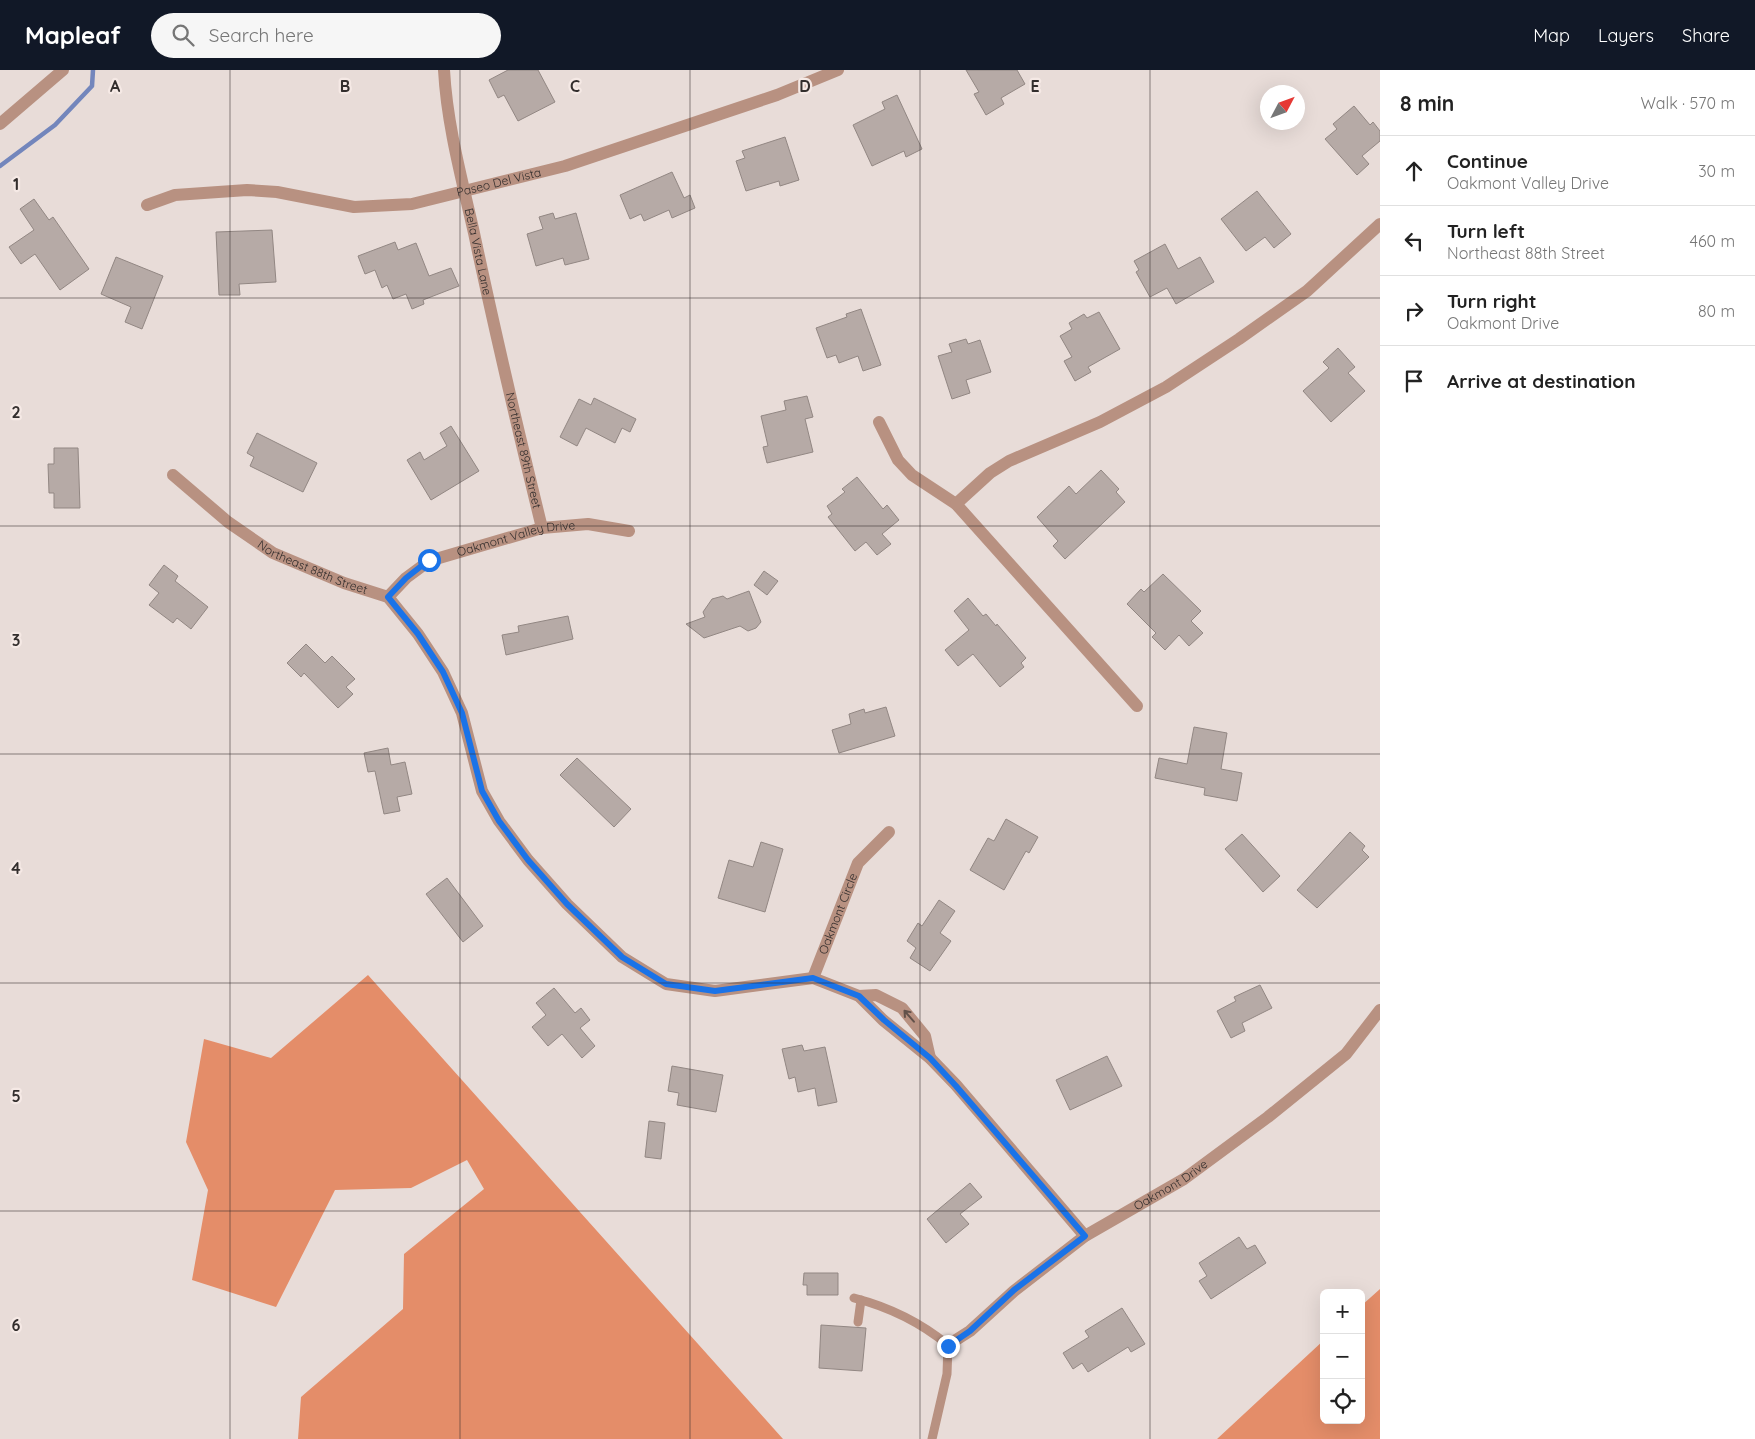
<!DOCTYPE html>
<html lang="en">
<head>
<meta charset="utf-8">
<style>
	:root { --surface:#fff; --page:#f6f6f6; --text:#222; --muted:#767676; --line:#e0e0e0; --accent:#111827 }
	body { margin:0; font-family:Quicksand,sans-serif; background:var(--page); color:var(--text) }
	.controls { position:absolute; right:15px; bottom:15px; display:grid; overflow:hidden; border-radius:8px; box-shadow:0 5px 20px #0002 }
	.controls button { width:45px; height:45px; display:grid; place-items:center; padding:0; border:0; border-bottom:1px solid var(--line); background:var(--surface); color:var(--text); font:25px sans-serif }
	.compass { position:absolute; left:1260px; top:15px; width:45px; height:45px; border-radius:50%; background:var(--surface); box-shadow:0 5px 20px #0002; rotate:49deg }
	.stop { position:absolute; width:15px; height:15px; margin:-11px; border:4px solid #1a73e8; border-radius:50%; background:#fff }
	.stop.end { background:#1a73e8; border-color:#fff; box-shadow:0 1px 5px #0008 }
	.list { margin:0; padding:0; list-style:none }
	h2 { display:flex; justify-content:space-between; align-items:center; height:65px; margin:0; padding:0 20px; font-size:21px }
	h2 small { font-size:16px; font-weight:400; color:var(--muted) }
	.list li { display:grid; grid-template-columns:32px 1fr auto; gap:15px; align-items:center; box-sizing:border-box; height:70px; padding:0 20px; border-top:1px solid var(--line) }
	.list b { display:block; font-size:19px; white-space:nowrap }
	.list p { margin:0; font-size:16px; white-space:nowrap; color:var(--muted) }
	.list em { font-size:16px; font-style:normal; color:var(--muted) }
	.icon { flex:none; width:28px; height:28px; fill:none; stroke:currentColor; stroke-width:2; stroke-linecap:round; stroke-linejoin:round }
	.map { position:relative; flex:none; width:1380px; height:1369px; overflow:hidden }
	header { display:flex; align-items:center; gap:30px; box-sizing:border-box; height:70px; padding:0 25px; background:var(--accent); color:#fff }
	header strong { font-size:24px }
	nav { display:flex; gap:28px; margin-inline-start:auto; font-size:18px }
	.search { width:350px; height:45px; background:var(--page); display:flex; align-items:center; gap:12px; box-sizing:border-box; padding:0 18px; border-radius:28px; color:var(--muted); font-size:19px }
	main { display:flex }
	aside { flex:1; background:var(--surface) }
	.map>svg:first-child { display:block }
	.forest { fill:#e48d69 }
	.lines { fill:none; stroke-linecap:round; stroke-linejoin:round }
	.stream { stroke:#7386bc; stroke-width:4.5 }
	.building { fill:#b6aaa6; stroke:#928783 }
	.service { stroke:#b89181; stroke-width:9 }
	.minor { stroke:#b89181; stroke-width:12 }
	.oneway { stroke:#62514a }
	.route { stroke:#1a73e8; stroke-width:6 }
	.grid { fill:none; stroke:#332e2d; stroke-width:1; stroke-opacity:0.55 }
	.labels { text-anchor:middle; stroke-width:4.5; stroke-linejoin:round; paint-order:stroke }
	.street-label { font-size:12px; fill:#332e2d; stroke:#f5e9e5 }
	.grid-label { font-size:16px; text-anchor:middle; font-weight:bold; fill:#332e2d; stroke:#f5e9e5; stroke-width:4.5; stroke-linejoin:round; paint-order:stroke }
</style>
</head>
<body>
<header>
<strong>Mapleaf</strong>
<div class="search"><svg class="icon" aria-label="search" viewBox="0 0 24 24"><circle cx="10" cy="10" r="6"/><path d="M15 15l6 6"/></svg>Search here</div>
<nav><a>Map</a><a>Layers</a><a>Share</a></nav>
</header>
<main>
<div class="map">
<svg width="1380" height="1369" viewBox="0 0 1380 1369">
	<rect width="100%" height="100%" fill="#e8dcd8"/>
	<g class="forest">
		<polygon points="368,905 783,1369 298,1369 301,1327 403,1239 404,1184 484,1119 467,1090 411,1118 335,1120 276,1237 192,1210 208,1120 186,1072 204,969 271,988"/>
		<polygon points="1380,1219 1380,1369 1217,1369 1324,1270 1324,1350 1361,1350 1361,1236"/>
	</g>
	<g class="lines">
		<polyline class="stream" points="0,96 55,55 92,16 93,0"/>
	</g>
	<g class="building">
		<polygon points="508,0 538,0 555,32 518,51 504,25 498,28 489,10"/>
		<polygon points="966,0 1017,0 1025,14 1001,28 1004,34 986,45 974,24 979,22"/>
		<polygon points="897,25 922,79 906,87 904,81 872,96 853,55 885,39 882,32"/>
		<polygon points="1354,36 1370,55 1373,52 1380,61 1380,71 1362,86 1369,94 1357,105 1325,69 1337,59 1333,54"/>
		<polygon points="785,67 799,110 780,116 779,111 746,121 736,91 745,88 742,81"/>
		<polygon points="672,102 684,128 690,125 695,138 672,148 669,140 644,151 641,144 630,149 620,125"/>
		<polygon points="1257,121 1291,164 1274,178 1265,167 1246,181 1221,149"/>
		<polygon points="34,129 49,150 53,147 89,199 60,220 35,184 21,194 9,177 34,160 20,139"/>
		<polygon points="553,143 555,149 576,143 589,189 565,195 563,188 536,196 527,164 543,159 539,147"/>
		<polygon points="272,160 276,212 239,214 240,225 219,225 216,162"/>
		<polygon points="395,172 398,180 416,173 429,206 451,198 459,216 423,230 424,234 412,239 406,224 393,229 387,215 382,218 375,200 365,204 358,186"/>
		<polygon points="1165,174 1178,199 1200,187 1214,212 1176,234 1167,218 1150,227 1136,202 1139,200 1134,191"/>
		<polygon points="116,187 163,206 142,259 125,252 131,237 101,224"/>
		<polygon points="861,239 881,295 863,301 858,286 839,293 836,285 827,288 816,258 847,247 846,244"/>
		<polygon points="1099,242 1120,279 1088,297 1091,302 1075,311 1064,291 1072,287 1060,266 1072,259 1069,253 1084,244 1087,248"/>
		<polygon points="966,269 968,274 980,270 991,302 966,310 970,323 952,329 938,286 952,282 949,274"/>
		<polygon points="1338,278 1355,297 1348,303 1365,321 1331,352 1303,321 1329,298 1323,292"/>
		<polygon points="807,326 813,347 805,349 813,382 767,393 763,377 768,376 761,346 786,340 784,331"/>
		<polygon points="594,328 636,349 630,362 622,358 615,373 586,358 577,376 560,367 579,329 591,335"/>
		<polygon points="451,356 479,401 431,430 407,390 420,382 424,390 447,376 440,363"/>
		<polygon points="257,363 317,393 303,422 250,396 254,387 247,383"/>
		<polygon points="54,378 78,378 80,438 54,438 54,423 49,423 48,394 54,394"/>
		<polygon points="1101,400 1119,419 1116,422 1125,432 1065,489 1053,476 1058,471 1037,447 1069,416 1076,424"/>
		<polygon points="857,407 883,439 887,435 899,450 882,464 891,474 877,485 866,472 855,481 828,447 832,444 827,436 845,422 842,419"/>
		<polygon points="164,495 178,506 175,511 208,537 191,559 177,548 173,553 149,535 159,523 149,515"/>
		<polygon points="764,501 778,511 767,525 754,515"/>
		<polygon points="1163,504 1201,541 1191,551 1203,563 1189,576 1179,565 1165,580 1152,567 1156,563 1127,534 1141,519 1144,522"/>
		<polygon points="749,521 761,552 756,558 748,561 740,556 704,568 686,554 705,547 703,542 712,529 723,526 727,529"/>
		<polygon points="968,528 983,546 986,544 996,556 997,554 1026,588 1021,593 1024,597 1000,617 973,584 958,596 945,580 969,560 954,541"/>
		<polygon points="568,546 573,569 506,585 502,565 519,562 518,556"/>
		<polygon points="306,574 325,593 332,586 355,609 346,617 353,624 338,638 304,603 301,607 287,593"/>
		<polygon points="886,637 895,666 839,683 832,660 851,654 849,644 864,639 865,643"/>
		<polygon points="1194,657 1227,663 1221,699 1242,703 1237,731 1204,725 1205,718 1155,708 1159,688 1187,694"/>
		<polygon points="388,678 391,695 405,692 412,724 397,727 400,741 384,744 375,701 368,702 364,683"/>
		<polygon points="577,688 631,739 614,757 560,705"/>
		<polygon points="1006,749 1038,767 1029,783 1026,781 1004,820 970,800 988,768 994,771"/>
		<polygon points="1350,762 1365,776 1362,780 1369,787 1317,838 1297,820"/>
		<polygon points="1242,764 1280,806 1263,822 1225,779"/>
		<polygon points="761,772 783,779 765,842 718,828 729,790 753,797"/>
		<polygon points="447,808 483,856 463,872 426,824"/>
		<polygon points="939,830 955,841 940,863 951,871 930,901 910,888 916,878 907,871 918,853 922,856"/>
		<polygon points="1260,915 1272,938 1242,953 1245,961 1231,968 1217,941 1236,931 1234,927"/>
		<polygon points="554,918 575,943 581,938 590,950 580,958 595,976 582,988 562,964 548,976 532,957 546,945 536,933"/>
		<polygon points="802,975 804,981 825,977 837,1032 818,1036 815,1018 798,1022 795,1007 789,1009 782,979"/>
		<polygon points="1107,986 1122,1016 1070,1040 1056,1010"/>
		<polygon points="672,996 723,1005 716,1042 677,1035 679,1023 668,1021"/>
		<polygon points="649,1051 665,1053 661,1089 645,1087"/>
		<polygon points="970,1113 982,1127 960,1144 969,1154 946,1173 927,1149"/>
		<polygon points="1239,1167 1247,1179 1255,1175 1266,1193 1211,1229 1199,1211 1207,1206 1199,1193"/>
		<polygon points="804,1203 838,1203 838,1225 807,1225 807,1215 803,1215"/>
		<polygon points="1122,1238 1145,1274 1131,1282 1128,1277 1088,1302 1082,1293 1073,1299 1063,1283 1089,1267 1085,1261"/>
		<polygon points="821,1255 866,1258 862,1301 819,1298"/>
	</g>
	<g class="lines">
		<g class="service">
			<path d="M854,1228C889,1237 920,1252 948,1275L947,1304L932,1369"/>
			<polyline points="858,1252 861,1230"/>
		</g>
		<g class="minor">
			<path id="s1" d="M444,0C447,55 462,110 474,163C495,262 518,360 542,458"/>
			<polyline points="0,54 63,0"/>
			<path id="s2" d="M147,135L175,125L247,120L277,122L354,137L412,134L565,96L777,25L838,0"/>
			<polyline points="879,352 898,390 912,405 956,434 1137,636"/>
			<path id="s3" d="M173,405L228,452L273,483L344,513L388,527L418,564L443,602L462,643L482,721L499,751L528,790L567,834L622,887L666,914L715,921L813,908L859,926L883,950L930,988L956,1015L1085,1166"/>
			<polyline points="956,434 990,403 1009,391 1100,352 1166,317 1239,269 1307,221 1380,154"/>
			<path id="s4" d="M388,527L406,508L429,491L542,458L588,454L629,461"/>
			<path id="s5" d="M813,908L858,793L889,762"/>
			<polyline points="859,926 876,925 902,938 925,966 930,988"/>
			<path id="s6" d="M948,1275L970,1261L1014,1221L1085,1166L1184,1109L1268,1047L1346,984L1380,940"/>
		</g>
	</g>
	<defs><path id="oneway-shaft" d="M-6 0H5M1.5-3L5.5 0L1.5 3" fill="none" stroke-width="1.6" stroke-linecap="round" stroke-linejoin="round" transform="scale(1.25)"/></defs>
	<use class="oneway" href="#oneway-shaft" transform="translate(909 946) rotate(-131)"/>
	<g class="lines">
		<polyline class="route" points="429,490 406,508 388,527 418,564 443,602 462,643 482,721 499,751 528,790 567,834 622,887 666,914 715,921 813,908 859,926 884,950 930,988 956,1016 1085,1166 1014,1220 970,1261 948,1276"/>
	</g>
	<path class="grid" d="M230,0V1369M460,0V1369M690,0V1369M920,0V1369M1150,0V1369M0,228H1380M0,456H1380M0,684H1380M0,913H1380M0,1141H1380"/>
	<g class="labels">
		<g class="street-label">
			<text dy="4" stroke="none"><textPath href="#s2" startOffset="358">Paseo Del Vista</textPath></text>
			<text dy="4" stroke="none"><textPath href="#s1" startOffset="185">Bella Vista Lane</textPath></text>
			<text dy="4" stroke="none"><textPath href="#s1" startOffset="389">Northeast 89th Street</textPath></text>
			<text dy="4" stroke="none"><textPath href="#s4" startOffset="145">Oakmont Valley Drive</textPath></text>
			<text dy="4" stroke="none"><textPath href="#s3" startOffset="169">Northeast 88th Street</textPath></text>
			<text dy="4" stroke="none"><textPath href="#s5" startOffset="69">Oakmont Circle</textPath></text>
			<text dy="4" stroke="none"><textPath href="#s6" startOffset="275">Oakmont Drive</textPath></text>
		</g>
	</g>
	<g class="grid-label">
		<text x="115" y="22">A</text>
		<text x="345" y="22">B</text>
		<text x="575" y="22">C</text>
		<text x="805" y="22">D</text>
		<text x="1035" y="22">E</text>
		<text x="16" y="120">1</text>
		<text x="16" y="348">2</text>
		<text x="16" y="576">3</text>
		<text x="16" y="804">4</text>
		<text x="16" y="1032">5</text>
		<text x="16" y="1261">6</text>
	</g>
</svg>
<div class="controls">
<button>+</button>
<button>−</button>
<button><svg class="icon" aria-label="locate" viewBox="0 0 24 24"><circle cx="12" cy="12" r="6"/><path d="M12 2v4M12 18v4M2 12h4M18 12h4"/></svg></button>
</div>
<svg class="compass" viewBox="-18 -18 36 36"><path d="M0-13l5 13h-10z" fill="#e53935"/><path d="M0 13l5-13h-10z" fill="#767676"/></svg>
<div class="stop" style="left:429px;top:490px"></div>
<div class="stop end" style="left:948px;top:1276px"></div>
</div>
<aside>
<h2>8 min<small>Walk · 570 m</small></h2>
<ul class="list">
<li><svg class="icon" aria-label="ahead" viewBox="0 0 24 24"><path d="M12 20V5M6 11l6-6 6 6"/></svg><div><b>Continue</b><p>Oakmont Valley Drive</p></div><em>30 m</em></li>
<li><svg class="icon" aria-label="left" viewBox="0 0 24 24"><path d="M17 20v-9H6M10 6l-5 5 5 5"/></svg><div><b>Turn left</b><p>Northeast 88th Street</p></div><em>460 m</em></li>
<li><svg class="icon" aria-label="right" viewBox="0 0 24 24"><path d="M7 20v-9h11M14 6l5 5-5 5"/></svg><div><b>Turn right</b><p>Oakmont Drive</p></div><em>80 m</em></li>
<li><svg class="icon" aria-label="arrive" viewBox="0 0 24 24"><path d="M6 21V4h12l-3 4 3 4H6"/></svg><div><b>Arrive at destination</b></div></li>
</ul>
</aside>
</main>
</body>
</html>
